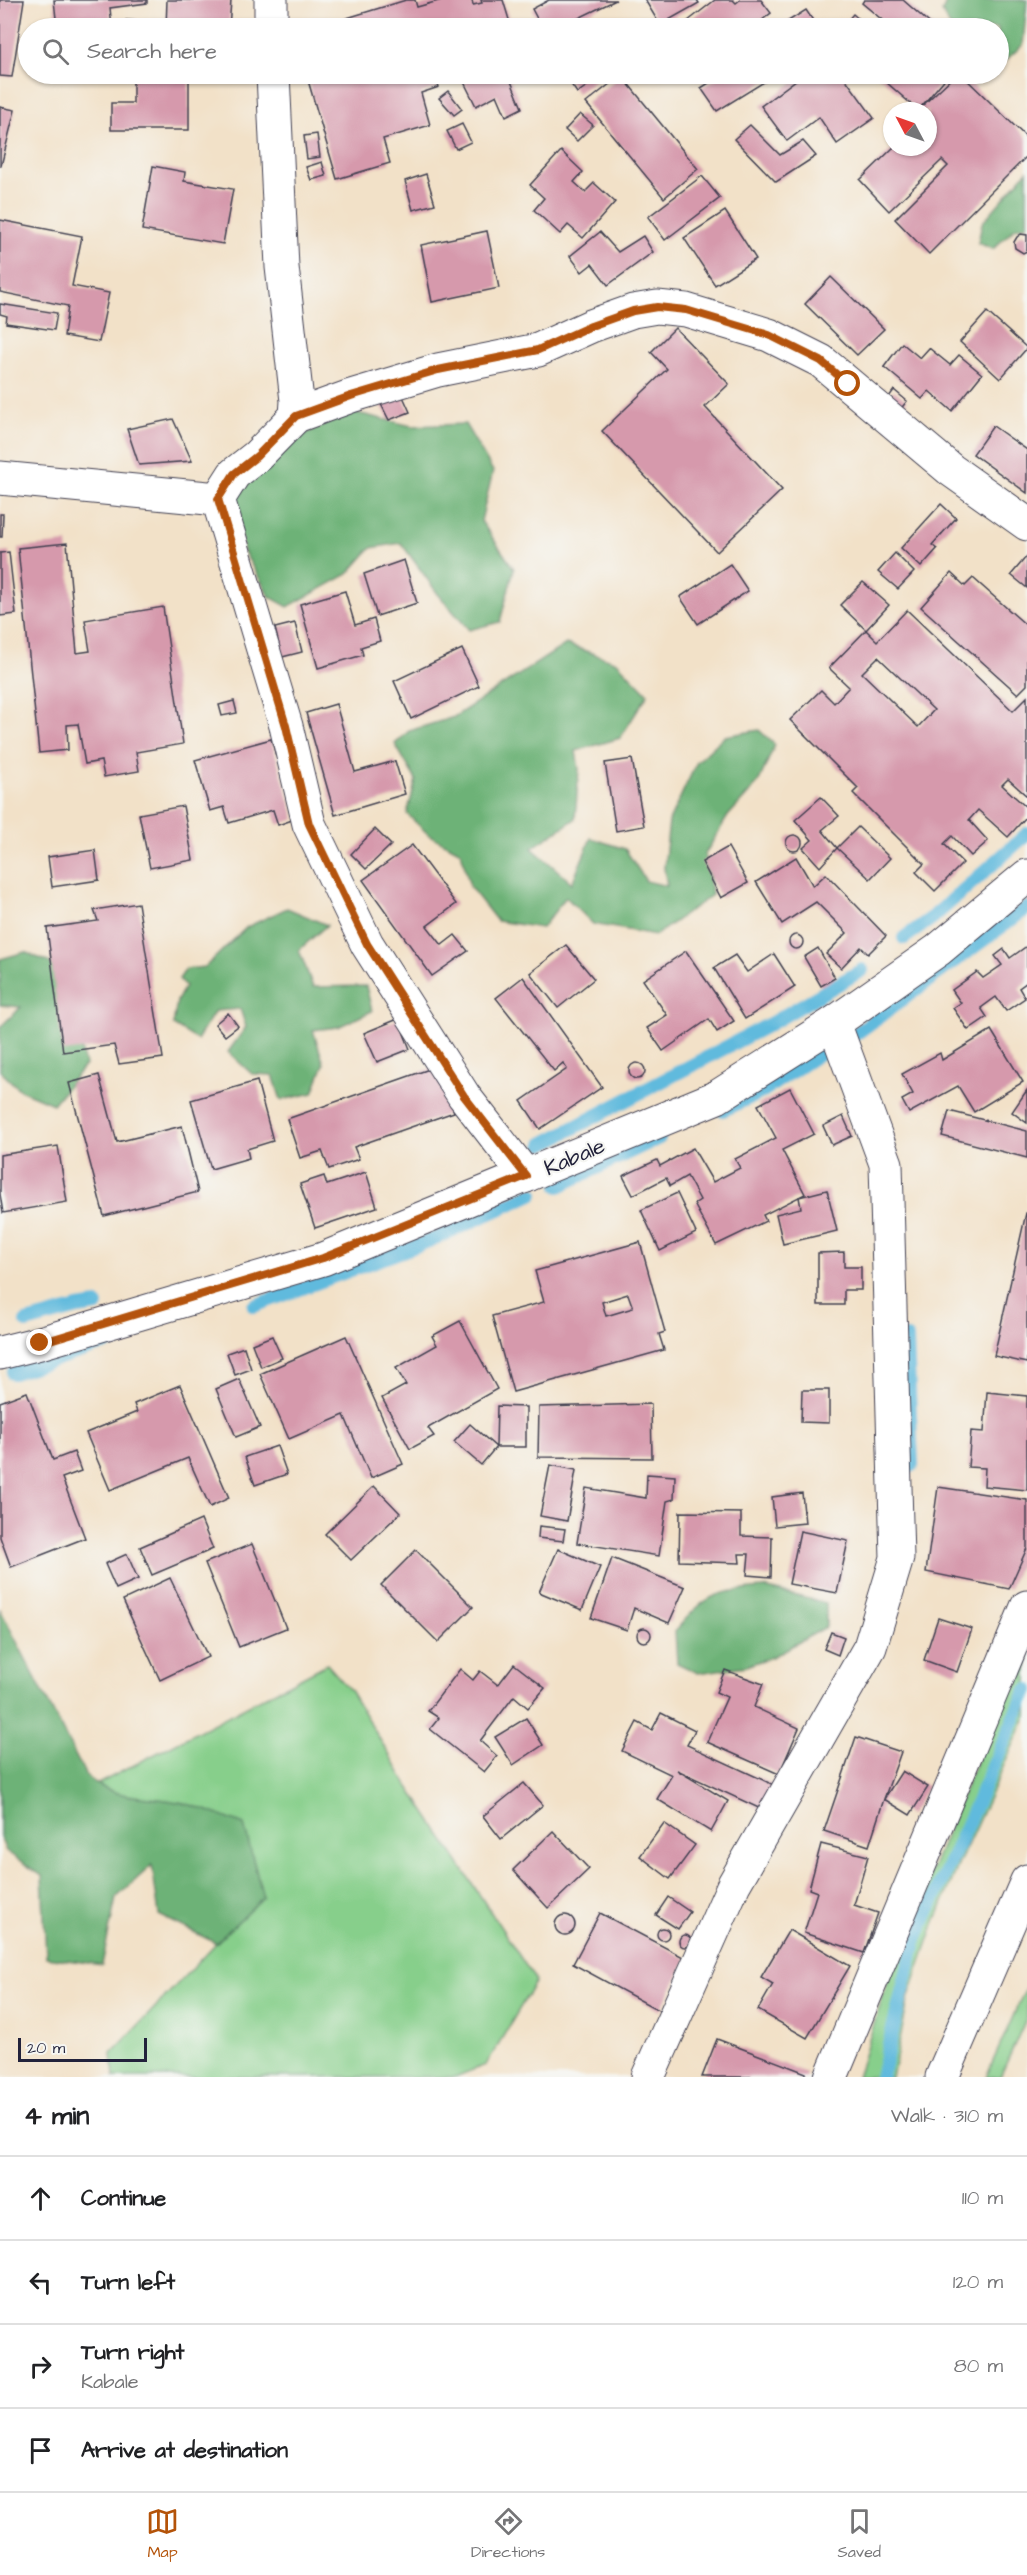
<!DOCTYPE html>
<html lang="en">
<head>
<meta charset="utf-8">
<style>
	:root { --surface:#fff; --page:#f2f2f2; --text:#202124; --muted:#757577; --line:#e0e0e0; --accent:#b45309 }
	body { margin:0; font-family:"Architects Daughter",sans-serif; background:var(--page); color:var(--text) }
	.compass { position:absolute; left:883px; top:102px; width:54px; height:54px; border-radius:50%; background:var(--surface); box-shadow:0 2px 4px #0004; rotate:311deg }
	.scale { position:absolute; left:18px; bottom:15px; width:129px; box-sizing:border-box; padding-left:6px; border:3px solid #22223b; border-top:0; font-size:16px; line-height:21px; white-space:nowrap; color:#22223b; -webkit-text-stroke:4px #f6f6f2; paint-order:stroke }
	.stop { position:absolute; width:18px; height:18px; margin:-14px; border:4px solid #b45309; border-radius:50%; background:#fff }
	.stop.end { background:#b45309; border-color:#fff; box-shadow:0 2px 6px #0008 }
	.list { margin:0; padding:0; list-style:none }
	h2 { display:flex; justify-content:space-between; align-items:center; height:78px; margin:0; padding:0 24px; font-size:26px }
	h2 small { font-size:20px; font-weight:400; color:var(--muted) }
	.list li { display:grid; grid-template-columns:39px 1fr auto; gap:18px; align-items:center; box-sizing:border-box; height:84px; padding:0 24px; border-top:2px solid var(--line) }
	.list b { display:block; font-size:22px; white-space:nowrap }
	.list p { margin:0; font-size:20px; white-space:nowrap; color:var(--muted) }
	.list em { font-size:20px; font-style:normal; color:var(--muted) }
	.icon { flex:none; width:33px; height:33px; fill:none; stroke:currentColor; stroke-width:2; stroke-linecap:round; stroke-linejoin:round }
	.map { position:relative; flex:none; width:1027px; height:2077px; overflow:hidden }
	.search { position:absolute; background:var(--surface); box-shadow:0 2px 4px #0004; left:18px; right:18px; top:18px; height:66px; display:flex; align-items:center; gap:15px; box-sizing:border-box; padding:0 21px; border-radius:33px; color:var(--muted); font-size:22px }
	.sheet { height:414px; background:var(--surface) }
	nav { display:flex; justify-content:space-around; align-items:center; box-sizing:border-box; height:84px; border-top:2px solid var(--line); background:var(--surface); font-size:16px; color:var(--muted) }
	nav a { display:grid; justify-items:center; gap:3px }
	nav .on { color:var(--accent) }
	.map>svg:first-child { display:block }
	.green { fill:#87cf8b; stroke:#547863; stroke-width:1.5 }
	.forest { fill:#6db277; stroke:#486a59; stroke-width:1.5 }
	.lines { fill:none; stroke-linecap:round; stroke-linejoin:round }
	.stream { stroke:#60badd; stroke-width:14 }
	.building { fill:#d699ac; fill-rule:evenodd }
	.street-casing { stroke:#413f50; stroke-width:35 }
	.secondary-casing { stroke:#413f50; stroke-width:35 }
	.highway-casing { stroke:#413f50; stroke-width:35 }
	.street { stroke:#fff; stroke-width:33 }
	.secondary { stroke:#fff; stroke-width:33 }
	.highway { stroke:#fff; stroke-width:33 }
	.route { stroke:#b45309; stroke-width:8 }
	.labels { text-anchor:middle; stroke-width:4.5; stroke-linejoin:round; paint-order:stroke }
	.street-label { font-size:22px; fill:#22223b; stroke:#f6f6f2 }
</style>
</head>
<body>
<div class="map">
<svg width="1027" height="2077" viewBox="0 0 1027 2077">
	<rect width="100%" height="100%" fill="#f6f6f2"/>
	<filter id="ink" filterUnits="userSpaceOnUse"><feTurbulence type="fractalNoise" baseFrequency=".0167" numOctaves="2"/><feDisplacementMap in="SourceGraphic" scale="12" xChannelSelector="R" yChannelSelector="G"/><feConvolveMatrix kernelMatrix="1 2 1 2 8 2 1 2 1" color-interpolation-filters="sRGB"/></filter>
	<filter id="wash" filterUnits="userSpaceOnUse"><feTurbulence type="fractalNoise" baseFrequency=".008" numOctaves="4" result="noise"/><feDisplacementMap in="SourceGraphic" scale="24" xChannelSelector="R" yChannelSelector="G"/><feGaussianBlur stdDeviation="1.35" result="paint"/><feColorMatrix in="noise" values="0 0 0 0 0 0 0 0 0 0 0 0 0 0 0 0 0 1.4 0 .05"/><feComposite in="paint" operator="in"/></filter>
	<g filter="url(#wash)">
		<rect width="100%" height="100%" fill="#f2e1c8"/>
		<g class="green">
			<polygon points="1027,1638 1027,1715 959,1863 932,1930 909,1996 892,2077 857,2077 896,1956"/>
			<polygon points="327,1664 350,1690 405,1781 536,1981 486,2065 455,2077 114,2077 112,2053 216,1943 263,1897 185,1803 124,1796 96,1785"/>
			<polygon points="1027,1985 1027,2017 1000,2077 986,2077"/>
		</g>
		<g class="forest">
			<polygon points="947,0 1027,0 1023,45 999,66 998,28 951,28 942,12"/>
			<polygon points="1027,171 1027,225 1015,228 993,249 978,243 982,223"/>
			<polygon points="353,412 412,426 465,424 493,471 481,521 514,569 500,622 469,630 438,594 401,543 371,548 348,574 288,607 270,597 244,552 234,502 249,476 302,435"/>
			<polygon points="566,644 617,662 648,694 620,738 576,751 579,769 575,819 532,848 572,883 591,838 625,849 646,881 667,886 664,868 669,821 697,762 725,736 759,730 775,745 758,783 728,816 705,854 712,895 656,935 593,924 566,897 542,928 497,921 470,887 461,852 429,835 407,814 416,780 395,744 409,731 454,717"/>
			<polygon points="287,908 327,925 299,950 313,987 366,986 372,1011 338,1027 313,1030 324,1064 313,1093 281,1100 273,1075 252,1074 228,1052 246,1027 240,1009 215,1011 197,1040 173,1025 177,1001 185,986 179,979 186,969 205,967 247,927"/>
			<polygon points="25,952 62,968 85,1065 53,1104 20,1090 0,1071 0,1027 21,1007 0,1005 0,959"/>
			<path d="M764,1588L826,1603V1627L774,1656L746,1666L698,1673L677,1663L675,1631C708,1593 714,1592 764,1588Z"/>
			<path d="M0,1609L85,1774C112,1803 152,1794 187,1804C206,1809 225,1818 244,1825L263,1897L216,1943L159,1915L152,1865L116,1898L102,1965L46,1957L42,1876L6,1851L0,1837Z"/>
		</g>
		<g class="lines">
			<g class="stream">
				<polyline points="904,938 932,918 1027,834"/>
				<polyline points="854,1035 1027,908"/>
				<polyline points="723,1110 760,1093 829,1047"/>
				<polyline points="543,1144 770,1024 862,970"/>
				<polyline points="559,1186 659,1138"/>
				<polyline points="254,1306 429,1241 532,1194"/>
				<polyline points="26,1322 78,1308 97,1305"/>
				<polyline points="907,1338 912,1465"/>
				<polyline points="13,1373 127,1336"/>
				<polyline points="881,2077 915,1941 1027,1690"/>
			</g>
		</g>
		<g id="blocks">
			<g class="building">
				<polygon points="0,0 24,0 12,77 0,76"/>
				<polygon points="54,0 147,0 147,3 110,8 112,28 57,28"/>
				<polygon points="167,0 231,0 229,28 166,28"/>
				<polygon points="406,0 415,0 417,7 442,0 472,0 473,5 482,3 481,0 503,0 510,23 492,28 314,28"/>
				<polygon points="549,0 616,0 558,28 542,28 532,9"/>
				<polygon points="645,0 697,0 699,3 660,25"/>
				<polygon points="715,0 733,0 736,3 740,0 761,0 771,13 752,28 694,28 688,21"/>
				<polygon points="864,0 903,0 935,28 892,28 862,3"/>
				<polygon points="806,10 818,28 777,28"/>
				<polygon points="853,14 869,28 841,28"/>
				<polygon points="126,20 139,21 139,28 126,28"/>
				<polygon points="133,74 189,74 189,130 111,130 111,103 133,103"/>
				<polygon points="297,74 435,74 439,87 421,93 430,125 383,139 390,163 337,179 307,77 299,79"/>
				<polygon points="460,74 508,74 522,108 506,116 497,95 476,106"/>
				<polygon points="564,74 604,74 577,93"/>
				<polygon points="723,74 777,74 717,111 701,88"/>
				<polygon points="804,74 842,74 874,118 837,144 819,117 787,141 761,106"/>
				<polygon points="877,74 949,74 920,108 956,74 961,74 1027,138 1027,156 929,254 895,219 948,166 942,160 889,211 860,180 894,147 928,147 928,111 919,111"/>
				<polygon points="621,75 698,169 664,198 586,103"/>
				<polygon points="448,91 462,109 454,115 439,98"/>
				<polygon points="0,107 15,110 1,166 0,166"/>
				<polygon points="580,114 593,125 577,141 565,130"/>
				<polygon points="462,124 471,142 456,149 447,131"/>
				<polygon points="750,125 780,155 803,141 816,156 776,182 734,139"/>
				<polygon points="317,134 320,157 307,159 304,136"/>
				<polygon points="561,151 583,172 574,182 585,192 594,183 615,202 583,238 568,225 560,234 534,210 544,198 530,185"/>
				<polygon points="322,162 326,176 311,180 306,167"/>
				<polygon points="153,166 185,172 184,181 233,189 223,244 142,230"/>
				<polygon points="426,174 435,204 413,210 405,181"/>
				<polygon points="702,176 720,198 665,240 648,217"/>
				<polygon points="725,211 756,259 715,285 684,238"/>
				<polygon points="0,220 82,236 72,286 109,293 99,342 64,336 68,306 0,292"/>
				<polygon points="487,231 499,288 432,302 421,245"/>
				<polygon points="600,232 618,252 643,236 653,252 608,285 592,264 582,272 570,256"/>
				<polygon points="1021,234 1027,235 1027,251 1023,253 1015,248 1014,242 1017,237"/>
				<polygon points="831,277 884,329 857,355 805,304"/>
				<polygon points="0,304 57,313 54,330 6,323 7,316 0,314"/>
				<polygon points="987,312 1027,348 1000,379 960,342"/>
				<polygon points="675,328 729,384 705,407 782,490 717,552 602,431 667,369 651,352"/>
				<polygon points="902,343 920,358 929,348 950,365 959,355 982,374 952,411 929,391 922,399 884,367"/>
				<polygon points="894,390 907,401 899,411 886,401"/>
				<polygon points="401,392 410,412 389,420 380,402"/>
				<polygon points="173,419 192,461 139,465 127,429"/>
				<polygon points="993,426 1027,450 1027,493 973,454"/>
				<polygon points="941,504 956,518 932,545 937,549 921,567 901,548"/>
				<polygon points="0,514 3,514 2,537 0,537"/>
				<polygon points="67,543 77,653 90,651 85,620 163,607 183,744 136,752 139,771 104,777 101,761 85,764 78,724 67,725 68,750 39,753 18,548"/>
				<polygon points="9,552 16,614 0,616 0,553"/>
				<polygon points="895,553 914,572 898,589 878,572"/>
				<polygon points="1027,556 1027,588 1011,575"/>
				<polygon points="404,560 417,603 377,616 364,574"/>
				<polygon points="730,564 748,591 698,624 680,597"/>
				<polygon points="951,573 965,586 973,578 1027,626 1027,685 1018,694 921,607"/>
				<path d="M863,582L889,605L866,630L877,641L907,610L1013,711L1027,697V796L1008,779L1002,785L1027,808V816L1008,837L978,810L969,820L988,841L971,856L952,836L944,844L963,863L935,891L916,872L924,864L853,793L858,788L790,720L821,690L834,703L849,687L829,668L866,630L840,605ZM878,657L934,710L918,727L862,673Z"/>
				<polygon points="345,591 355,625 374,619 380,641 361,647 363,655 318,668 300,604"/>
				<polygon points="295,623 302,652 282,657 275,628"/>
				<polygon points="462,649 479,686 411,719 394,681"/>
				<polygon points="234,701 237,713 222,716 219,705"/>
				<polygon points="336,704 355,772 395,761 405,794 335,815 306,713"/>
				<polygon points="271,739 295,819 278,825 273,810 229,823 224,807 210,811 195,760"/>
				<polygon points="632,759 644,826 616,831 605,763"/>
				<polygon points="821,797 839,816 822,830 837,848 858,827 890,858 870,879 837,848 820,867 803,848 812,840 795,820"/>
				<polygon points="183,806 193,860 150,868 139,814"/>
				<polygon points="375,829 391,845 366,869 351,854"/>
				<circle cx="794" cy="843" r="8"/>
				<polygon points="412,845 456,904 427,926 442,945 455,935 468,951 432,976 363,880"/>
				<polygon points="728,847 748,883 721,898 702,862"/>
				<polygon points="95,850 99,880 52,887 48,857"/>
				<polygon points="796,857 813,886 826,874 886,936 868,954 861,947 841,968 826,954 847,933 816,902 782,924 756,882"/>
				<polygon points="138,903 163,1058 119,1064 114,1045 63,1052 47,928 98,921 94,910"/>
				<circle cx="796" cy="942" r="7"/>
				<polygon points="566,945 594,979 558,1008 530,973"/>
				<polygon points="1027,946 1027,982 1019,988 1025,998 1006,1011 996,997 981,1008 987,1017 968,1030 953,1008 961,1003 952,990 977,972 983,978 1002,965 995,956 1004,949 1010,958"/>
				<polygon points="818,948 835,978 821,986 804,957"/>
				<polygon points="686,951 734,1021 717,1032 709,1019 663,1051 647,1028 667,1015 643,980"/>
				<polygon points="774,954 795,987 745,1019 714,968 735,955 747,972"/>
				<polygon points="523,977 602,1087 540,1129 521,1101 567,1069 563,1063 554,1071 496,998"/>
				<polygon points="228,1013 238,1026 225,1036 215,1024"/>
				<polygon points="398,1019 410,1049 377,1062 364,1033"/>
				<polygon points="991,1030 1023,1082 974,1112 958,1086 909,1113 902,1100 913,1094 902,1074 940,1053 942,1060"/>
				<circle cx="637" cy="1071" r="8"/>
				<polygon points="438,1066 454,1112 354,1147 359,1159 329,1169 322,1151 300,1158 287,1119"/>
				<polygon points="99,1075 117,1142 182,1126 198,1192 104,1216 69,1083"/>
				<polygon points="257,1081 273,1141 247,1149 249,1158 211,1169 191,1100"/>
				<polygon points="790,1088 814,1134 782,1150 805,1194 763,1215 766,1221 716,1245 694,1204 700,1200 687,1176 670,1186 666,1178 633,1195 623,1176 657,1160 660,1166 693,1148 713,1182 740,1168 735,1159 776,1138 758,1105"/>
				<polygon points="1027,1090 1027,1123 1012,1112"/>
				<polygon points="949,1111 1027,1131 1027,1158 942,1136"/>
				<polygon points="843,1116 852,1136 832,1145 823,1126"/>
				<polygon points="58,1146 67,1202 3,1213 0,1194 0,1155"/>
				<polygon points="366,1172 377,1207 315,1228 300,1184 324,1176 327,1185"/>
				<polygon points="827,1190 837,1231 783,1244 776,1214 801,1208 799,1197"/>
				<polygon points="677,1193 696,1233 660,1251 641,1210"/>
				<polygon points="1026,1213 1027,1213 1027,1363 994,1356"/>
				<path d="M640,1242L665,1332L659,1334L664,1350L513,1392L492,1316L544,1302L535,1271ZM628,1294L633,1308L606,1316L602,1302Z"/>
				<polygon points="844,1252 844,1267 861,1267 861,1290 844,1290 844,1305 818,1305 818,1253"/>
				<polygon points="460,1321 497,1389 428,1428 434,1436 410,1449 382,1398 406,1385 396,1368 437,1345 432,1336"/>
				<polygon points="272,1336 282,1358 261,1367 252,1344"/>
				<polygon points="346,1336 403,1464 371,1478 344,1415 289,1439 260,1374"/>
				<polygon points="244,1347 251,1369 235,1375 227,1353"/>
				<polygon points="239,1379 260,1427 236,1437 216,1389"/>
				<polygon points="180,1385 229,1498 210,1507 188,1458 110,1490 86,1433 137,1412 134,1404"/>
				<polygon points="802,1390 829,1390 829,1423 801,1422"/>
				<polygon points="27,1392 53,1460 74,1452 81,1471 62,1478 85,1538 11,1567 0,1537 0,1402"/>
				<polygon points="987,1392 1027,1396 1027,1490 984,1486 985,1468 968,1467 971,1431 984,1432"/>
				<polygon points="651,1404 652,1458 538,1457 539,1407"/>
				<polygon points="497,1406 526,1407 526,1447 496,1447 481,1465 454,1442 470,1424 496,1447"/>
				<polygon points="277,1446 287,1474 255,1485 245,1457"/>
				<polygon points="550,1465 576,1470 567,1521 540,1516"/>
				<polygon points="647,1474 675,1476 674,1499 667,1501 659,1556 577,1543 586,1488 646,1498"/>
				<polygon points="374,1486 400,1513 351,1560 325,1534"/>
				<polygon points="938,1487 1027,1500 1027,1548 1009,1589 926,1572"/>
				<polygon points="802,1493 805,1523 775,1526 772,1497"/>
				<polygon points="680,1512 741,1513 741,1536 772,1537 771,1577 747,1575 749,1554 739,1554 740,1563 679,1561"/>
				<polygon points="201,1520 213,1549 152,1575 140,1547"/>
				<polygon points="539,1526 565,1529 563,1541 538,1538"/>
				<polygon points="800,1531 848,1541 837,1593 789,1584"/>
				<polygon points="252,1544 286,1628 239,1647 205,1563"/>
				<polygon points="558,1549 600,1567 582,1610 539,1592"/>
				<polygon points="416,1550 473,1607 438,1642 381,1585"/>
				<polygon points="127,1554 138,1579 116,1589 105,1564"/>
				<polygon points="612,1558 685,1587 669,1623 634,1608 627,1630 591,1618"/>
				<polygon points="170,1578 208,1657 160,1680 123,1600"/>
				<polygon points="938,1618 972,1629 957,1672 924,1660"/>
				<circle cx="644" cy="1635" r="7"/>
				<polygon points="831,1632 844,1637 838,1655 824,1649"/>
				<polygon points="514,1664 545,1688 528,1708 514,1696 480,1741 497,1756 484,1772 430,1729 439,1718 428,1711 460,1669 473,1680 480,1671 498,1685"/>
				<polygon points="725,1670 763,1684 754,1707 799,1728 779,1774 707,1742 727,1697 716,1692"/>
				<polygon points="661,1713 695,1730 687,1745 776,1786 765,1811 677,1770 728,1801 711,1832 657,1799 672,1775 622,1751 637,1722 652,1730"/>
				<polygon points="526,1718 543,1745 513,1765 495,1737"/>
				<polygon points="856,1737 901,1752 884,1799 902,1771 928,1787 910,1815 884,1799 869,1846 824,1831"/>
				<polygon points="524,1783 543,1805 501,1839 483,1816"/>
				<polygon points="664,1823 695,1845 670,1879 640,1856"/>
				<polygon points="553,1831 589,1869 548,1908 513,1870"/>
				<polygon points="821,1844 868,1856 854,1905 878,1913 864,1953 804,1933 817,1892 809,1889"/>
				<polygon points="668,1897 690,1912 678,1929 656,1915"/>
				<polygon points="600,1913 687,1959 660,2011 573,1964"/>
				<circle cx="565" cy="1925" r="10"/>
				<circle cx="663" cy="1934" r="6"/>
				<polygon points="789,1930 850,1966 807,2038 758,2010 773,1984 761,1977"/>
				<circle cx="685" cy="1941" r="6"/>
				<polygon points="717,2039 806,2073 805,2077 702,2077"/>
			</g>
		</g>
	</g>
	<g filter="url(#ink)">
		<use href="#blocks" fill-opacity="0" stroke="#413f50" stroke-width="1.5"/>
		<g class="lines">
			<g class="street-casing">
				<g id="street">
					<polyline points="271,0 271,28"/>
					<polyline points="273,74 282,267 297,401 296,416"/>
					<polyline points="0,478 218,499"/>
					<polyline points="526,1176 464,1096 367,944 309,824 286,726 218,499 234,474 257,456 296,416 351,396 438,370 538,350 591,326 633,311 657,307 686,310 769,335 821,361 951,470 1027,524"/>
					<polyline points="648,2077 734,1884 870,1647 897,1558 886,1164 834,1023"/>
					<polyline points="831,2077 1027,1607"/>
				</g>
			</g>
			<g class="secondary-casing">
				<polyline id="secondary" points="0,1353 40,1343 323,1259 717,1097 834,1023 938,950 1027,876"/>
			</g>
			<g class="highway-casing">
				<polyline id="highway" points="942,2077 1027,1881"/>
			</g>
			<use href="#street" class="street"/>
			<use href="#secondary" class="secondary"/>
			<use href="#highway" class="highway"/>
		</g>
	</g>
	<g class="lines" filter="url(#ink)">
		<polyline class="route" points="40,1343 323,1258 526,1176 464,1096 367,944 309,824 286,726 218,499 234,474 257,456 296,416 351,396 438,370 538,350 591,326 633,311 657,307 686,310 769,335 821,361 848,384"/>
	</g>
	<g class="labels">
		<g class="street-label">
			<text transform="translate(574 1156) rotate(-23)" y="8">Kabale</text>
		</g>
	</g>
</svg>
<svg class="compass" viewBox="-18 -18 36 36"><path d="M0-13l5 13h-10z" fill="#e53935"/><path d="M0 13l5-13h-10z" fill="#757577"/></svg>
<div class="scale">20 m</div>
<div class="stop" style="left:848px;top:384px"></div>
<div class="stop end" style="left:40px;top:1343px"></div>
<div class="search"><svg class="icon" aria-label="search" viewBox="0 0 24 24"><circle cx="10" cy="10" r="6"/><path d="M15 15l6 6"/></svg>Search here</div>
</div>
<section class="sheet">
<h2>4 min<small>Walk · 310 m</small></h2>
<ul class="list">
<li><svg class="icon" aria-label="ahead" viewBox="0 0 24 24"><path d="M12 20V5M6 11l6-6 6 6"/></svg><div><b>Continue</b></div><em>110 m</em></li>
<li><svg class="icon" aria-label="left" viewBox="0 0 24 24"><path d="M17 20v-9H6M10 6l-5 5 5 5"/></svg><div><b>Turn left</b></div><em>120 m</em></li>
<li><svg class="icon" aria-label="right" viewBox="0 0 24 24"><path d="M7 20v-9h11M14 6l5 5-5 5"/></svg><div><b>Turn right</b><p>Kabale</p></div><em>80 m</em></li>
<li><svg class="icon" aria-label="arrive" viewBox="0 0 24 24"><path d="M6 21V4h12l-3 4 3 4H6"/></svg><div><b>Arrive at destination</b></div></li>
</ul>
</section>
<nav>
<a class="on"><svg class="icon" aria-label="map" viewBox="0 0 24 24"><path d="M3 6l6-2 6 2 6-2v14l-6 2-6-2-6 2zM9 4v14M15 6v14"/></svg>Map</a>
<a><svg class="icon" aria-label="directions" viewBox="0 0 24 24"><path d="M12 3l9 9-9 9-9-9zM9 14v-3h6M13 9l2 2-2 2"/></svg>Directions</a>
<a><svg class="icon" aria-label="saved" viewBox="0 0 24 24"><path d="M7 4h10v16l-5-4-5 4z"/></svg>Saved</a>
</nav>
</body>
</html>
